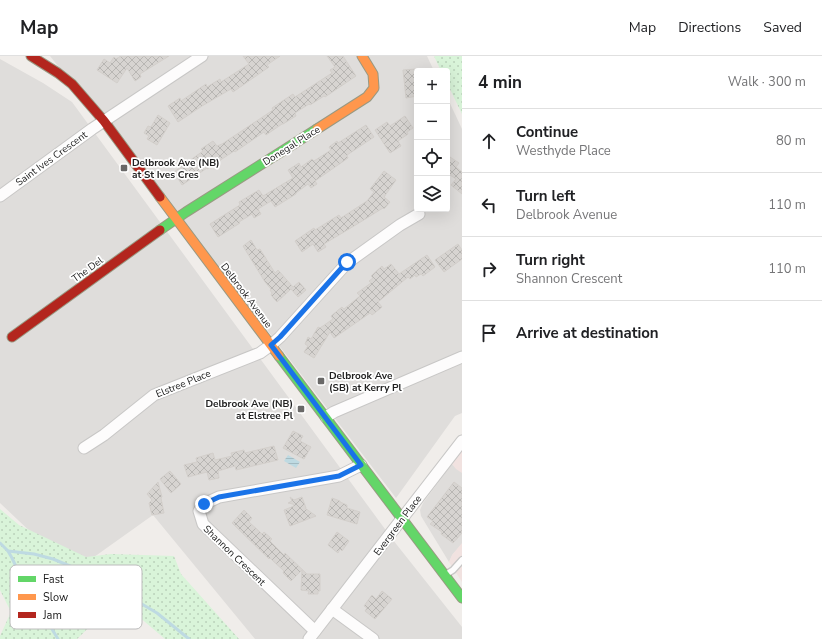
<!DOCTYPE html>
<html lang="en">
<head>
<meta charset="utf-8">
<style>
	:root { --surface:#fff; --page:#f2f2f2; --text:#202124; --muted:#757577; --line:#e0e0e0 }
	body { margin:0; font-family:"Nunito Sans",sans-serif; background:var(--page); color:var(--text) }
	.controls { position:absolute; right:12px; top:12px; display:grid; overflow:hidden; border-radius:4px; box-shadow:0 4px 16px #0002 }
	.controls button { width:36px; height:36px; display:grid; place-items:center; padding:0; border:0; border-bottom:1px solid var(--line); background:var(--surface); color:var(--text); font:20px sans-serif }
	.stop { position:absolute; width:12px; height:12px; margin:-9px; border:3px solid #1a73e8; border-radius:50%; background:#fff }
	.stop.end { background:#1a73e8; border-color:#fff; box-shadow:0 1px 4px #0008 }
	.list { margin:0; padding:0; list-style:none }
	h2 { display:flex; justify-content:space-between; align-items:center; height:52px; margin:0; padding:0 16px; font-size:17px }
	h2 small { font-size:13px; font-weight:400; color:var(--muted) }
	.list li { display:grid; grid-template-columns:26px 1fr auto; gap:12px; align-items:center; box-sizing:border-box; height:64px; padding:0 16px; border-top:1px solid var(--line) }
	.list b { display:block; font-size:15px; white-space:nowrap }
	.list p { margin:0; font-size:13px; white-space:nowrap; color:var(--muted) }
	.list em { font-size:13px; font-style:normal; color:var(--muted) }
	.icon { flex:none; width:22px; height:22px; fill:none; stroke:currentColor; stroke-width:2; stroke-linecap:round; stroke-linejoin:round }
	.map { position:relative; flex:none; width:462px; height:583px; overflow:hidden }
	header { display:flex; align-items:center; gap:24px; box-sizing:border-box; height:56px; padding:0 20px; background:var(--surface); border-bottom:1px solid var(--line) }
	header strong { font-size:19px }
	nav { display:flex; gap:22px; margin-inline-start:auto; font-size:14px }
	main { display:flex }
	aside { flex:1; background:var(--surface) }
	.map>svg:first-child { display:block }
	.residential { fill:#dfdddb }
	.commercial { fill:#f1e2e0 }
	.park { fill:url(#park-dots) }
	.water { fill:url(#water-rules) }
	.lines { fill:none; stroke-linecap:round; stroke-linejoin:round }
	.stream { stroke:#bedae2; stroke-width:3 }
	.building { fill:url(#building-cross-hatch); stroke:#d3cfcb }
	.lane-casing { stroke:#c8c7c6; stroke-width:8 }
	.street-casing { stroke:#c8c7c6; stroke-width:13 }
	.fast-casing { stroke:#999982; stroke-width:11 }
	.slow-casing { stroke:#999982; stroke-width:11 }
	.jam-casing { stroke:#999982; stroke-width:11 }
	.lane { stroke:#fdfcfc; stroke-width:5.5 }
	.street { stroke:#fdfcfc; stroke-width:11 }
	.fast { stroke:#63d668; stroke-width:9 }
	.slow { stroke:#ff974d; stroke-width:9 }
	.jam { stroke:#b3261e; stroke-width:9 }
	.route { stroke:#1a73e8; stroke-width:5 }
	.poi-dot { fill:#696867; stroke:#fff; stroke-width:1.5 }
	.labels { text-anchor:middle; stroke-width:3.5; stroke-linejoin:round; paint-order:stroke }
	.street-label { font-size:10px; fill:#212121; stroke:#fff }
	.poi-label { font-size:10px; font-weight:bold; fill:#212121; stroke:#fff; text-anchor:start }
	.key { fill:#fff; stroke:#bcbcbc; stroke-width:1 }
	.key-label { font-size:11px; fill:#212121 }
</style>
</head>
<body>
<header>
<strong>Map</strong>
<nav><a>Map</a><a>Directions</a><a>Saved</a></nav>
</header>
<main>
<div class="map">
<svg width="462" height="583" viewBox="0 0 462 583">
	<defs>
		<pattern id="park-dots" width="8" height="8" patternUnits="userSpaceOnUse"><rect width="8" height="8" fill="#d9f4d9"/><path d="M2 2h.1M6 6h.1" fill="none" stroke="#bad1ba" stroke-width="1.8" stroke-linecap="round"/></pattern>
		<pattern id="water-rules" width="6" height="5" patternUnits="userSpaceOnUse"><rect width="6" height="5" fill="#bedae2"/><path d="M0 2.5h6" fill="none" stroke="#a3bbc2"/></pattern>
		<pattern id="building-cross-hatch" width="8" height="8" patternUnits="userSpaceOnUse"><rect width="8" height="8" fill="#d7d4d1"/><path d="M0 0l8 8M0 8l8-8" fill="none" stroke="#b8b6b3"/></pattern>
	</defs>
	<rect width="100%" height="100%" fill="#f0edea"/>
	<g class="residential">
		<polygon points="50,0 427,0 434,15 417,15 417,153 447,153 447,41 462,73 462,357 455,360 396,442 264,270"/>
		<polygon points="0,3 43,27 72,46 393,484 462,571 462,583 255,583 153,459 73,516 0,447"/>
		<polygon points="452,408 462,416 462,488 453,498 449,506 421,460 420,454 423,447"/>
	</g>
	<g class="commercial">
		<polygon points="462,391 462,417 456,413 452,408"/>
		<polygon points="462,487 462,526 449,506 452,499"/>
	</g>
	<g class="park">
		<polygon points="434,0 462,0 462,58 447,27 447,15 441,15"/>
		<polygon points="0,453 19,469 86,501 111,498 174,500 181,518 239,583 165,583 118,543 77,583 0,583 0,580 11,556 0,534"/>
	</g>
	<polygon class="water" points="288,399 300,406 296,412 284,405"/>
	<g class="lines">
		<g class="stream">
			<polyline points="0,487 8,495 12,502 29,539 44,560 58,583"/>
			<polyline points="8,495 34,498 53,503 94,520 122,535 130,541 157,557 189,583"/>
		</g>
	</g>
	<g class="building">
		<polygon points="121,0 169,0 140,18 141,21 135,25 127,12 117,27 97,14 104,3 110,7 114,1 116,3"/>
		<polygon points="243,0 280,0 267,9 269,11 233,36 231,33 202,50 178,66 168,50 180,42 181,45 206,28 207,31 220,23 221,26 249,8"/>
		<polygon points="327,0 343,0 356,20 325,41 324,40 310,49 309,48 295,57 296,60 283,68 282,68 266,79 264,76 235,96 234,95 207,113 207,112 182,129 174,116 203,95 201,93 213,85 217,90 222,88 273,54 272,52 293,38 295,41 332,17 330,14 335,11"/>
		<polygon points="417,13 417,40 406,42 403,14"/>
		<polygon points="158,59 170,67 157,89 147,83 149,80 144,77 148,70 151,71"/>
		<polygon points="405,60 413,72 407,76 408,78 398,85 401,90 390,97 375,74 387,66 390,70"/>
		<polygon points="366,69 374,81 347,99 348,102 315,125 317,128 311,132 308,128 296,137 296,138 275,151 271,145 258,153 261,158 254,162 252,158 239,166 240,167 218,181 210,168 240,149 239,146 259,134 263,140 293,122 288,114 299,107 301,111 312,103 314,105 331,94 329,91 337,85 338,87"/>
		<polygon points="447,99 459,107 456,111 462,116 462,138 451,129 456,123 447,117"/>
		<polygon points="384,115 396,124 384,141 390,146 384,153 383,152 354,170 324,188 326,191 318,196 313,188 302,196 295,185 314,172 315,174 339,159 341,162 367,145 374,136 370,133"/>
		<polygon points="251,184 257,194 260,193 275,217 278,214 293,231 299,226 306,234 298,241 291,233 277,246 271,239 272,237 270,234 271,233 265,226 243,190"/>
		<polygon points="458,188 462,194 462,203 444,216 435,204"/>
		<polygon points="427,199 435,211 423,220 421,218 416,221 415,219 410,223 408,221 378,246 382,251 372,259 370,257 334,282 330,276 314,302 304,296 308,290 305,288 308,281 311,283 318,271 320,272 333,263 331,260 342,251 344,253 360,240 357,237 371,227 369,225 373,222 371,220 382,210 384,213 391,208 399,218"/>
		<polygon points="293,375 303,380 300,385 311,391 304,403 283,392"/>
		<polygon points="274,390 278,404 236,414 235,410 218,415 219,422 209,424 207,416 188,421 184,409 197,406 196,402 213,397 215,404 232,400 231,397 244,394 245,397"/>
		<polygon points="170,415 181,428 171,437 160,423"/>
		<polygon points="158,426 162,441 161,442 164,457 152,459 149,447 152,444 147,438"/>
		<polygon points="454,426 462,432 462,477 453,487 441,478 442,476 430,468 433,465 427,461"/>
		<polygon points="290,441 294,444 302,441 306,452 305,452 316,460 290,470 284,454 294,450 293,448 288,447 292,445"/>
		<polygon points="332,442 340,445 340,446 347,449 347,452 360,456 357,468 327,459"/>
		<polygon points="244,454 252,462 249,466 262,478 264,476 272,483 270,485 284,499 285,497 307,518 320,518 320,535 318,535 318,538 308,538 309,535 301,534 302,514 291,525 283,517 284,515 270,502 269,503 232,467"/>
		<polygon points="337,476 349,485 342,495 340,493 338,497 328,489"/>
		<polygon points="382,535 392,543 375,563 365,555 367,552 364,550 372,539 376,543"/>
	</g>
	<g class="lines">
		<g class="lane-casing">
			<polyline id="lane" points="445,519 453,514 462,504"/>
		</g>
		<g class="street-casing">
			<g id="street">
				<polyline points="0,140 92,73 202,0"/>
				<polyline points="326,361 334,356 462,301"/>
				<polyline points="84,392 104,379 154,339 260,297 271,289 280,281 347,207 400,169 419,158"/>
				<polyline points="332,553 373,583"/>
				<polyline points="315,575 203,468 199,455 204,448 219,441 339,420 361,409"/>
				<polyline points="309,583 462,385"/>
			</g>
		</g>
		<g class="fast-casing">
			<g id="fast">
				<polyline points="160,174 186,156 317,73"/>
				<polyline points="279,300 462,542"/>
			</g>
		</g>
		<g class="slow-casing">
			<g id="slow">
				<polyline points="317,73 367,41 374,32 373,18 362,0"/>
				<polyline points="160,141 279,300"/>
			</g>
		</g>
		<g class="jam-casing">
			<g id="jam">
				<polyline points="31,0 58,17 72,28 104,65 160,141"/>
				<polyline points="12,281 160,174"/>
			</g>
		</g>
		<use href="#lane" class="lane"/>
		<use href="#street" class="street"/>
		<use href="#fast" class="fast"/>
		<use href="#slow" class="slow"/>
		<use href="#jam" class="jam"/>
	</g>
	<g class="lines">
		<polyline class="route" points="204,448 219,441 339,420 361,409 271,289 280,281 347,206"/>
	</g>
	<g class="poi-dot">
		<rect x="120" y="108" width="8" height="8" rx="2"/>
		<rect x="317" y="321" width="8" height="8" rx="2"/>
		<rect x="297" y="349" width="8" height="8" rx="2"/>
	</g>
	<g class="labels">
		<g class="street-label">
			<text transform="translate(291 89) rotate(-32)" y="4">Donegal Place</text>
			<text transform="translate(51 102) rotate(-36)" y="4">Saint Ives Crescent</text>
			<text transform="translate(87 213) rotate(-36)" y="4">The Del</text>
			<text transform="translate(247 239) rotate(53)" y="4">Delbrook Avenue</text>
			<text transform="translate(183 327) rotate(-22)" y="4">Elstree Place</text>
			<text transform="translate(397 469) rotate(-53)" y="4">Evergreen Place</text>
			<text transform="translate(235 499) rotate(44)" y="4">Shannon Crescent</text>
		</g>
		<g class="poi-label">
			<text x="132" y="110">Delbrook Ave (NB)<tspan x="132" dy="12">at St Ives Cres</tspan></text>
			<text x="329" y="323">Delbrook Ave<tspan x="329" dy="12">(SB) at Kerry Pl</tspan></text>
			<text x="293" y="351" text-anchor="end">Delbrook Ave (NB)<tspan x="293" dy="12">at Elstree Pl</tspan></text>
		</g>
	</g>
	<rect x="10" y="509" width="132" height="64" rx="6" class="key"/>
	<rect x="18" y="520" width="18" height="6" fill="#63d668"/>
	<rect x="18" y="538" width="18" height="6" fill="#ff974d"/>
	<rect x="18" y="556" width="18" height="6" fill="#b3261e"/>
	<g class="key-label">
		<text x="43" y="527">Fast</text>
		<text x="43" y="545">Slow</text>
		<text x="43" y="563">Jam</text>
	</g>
</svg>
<div class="controls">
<button>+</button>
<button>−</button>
<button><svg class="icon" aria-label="locate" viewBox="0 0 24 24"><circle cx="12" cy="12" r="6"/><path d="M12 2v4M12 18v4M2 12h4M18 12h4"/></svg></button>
<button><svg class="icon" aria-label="layers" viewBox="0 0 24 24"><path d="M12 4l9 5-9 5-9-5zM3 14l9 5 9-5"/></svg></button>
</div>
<div class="stop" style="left:347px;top:206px"></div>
<div class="stop end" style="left:204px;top:448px"></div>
</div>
<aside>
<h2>4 min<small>Walk · 300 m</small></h2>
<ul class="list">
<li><svg class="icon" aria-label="ahead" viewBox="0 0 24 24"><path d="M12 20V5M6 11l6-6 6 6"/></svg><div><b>Continue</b><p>Westhyde Place</p></div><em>80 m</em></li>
<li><svg class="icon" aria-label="left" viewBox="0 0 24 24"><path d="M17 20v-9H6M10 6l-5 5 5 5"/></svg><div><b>Turn left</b><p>Delbrook Avenue</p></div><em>110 m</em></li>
<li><svg class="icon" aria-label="right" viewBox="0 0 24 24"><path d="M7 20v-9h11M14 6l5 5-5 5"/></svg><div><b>Turn right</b><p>Shannon Crescent</p></div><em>110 m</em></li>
<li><svg class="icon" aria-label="arrive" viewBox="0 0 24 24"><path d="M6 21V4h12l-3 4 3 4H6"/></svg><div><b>Arrive at destination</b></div></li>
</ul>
</aside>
</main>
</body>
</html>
